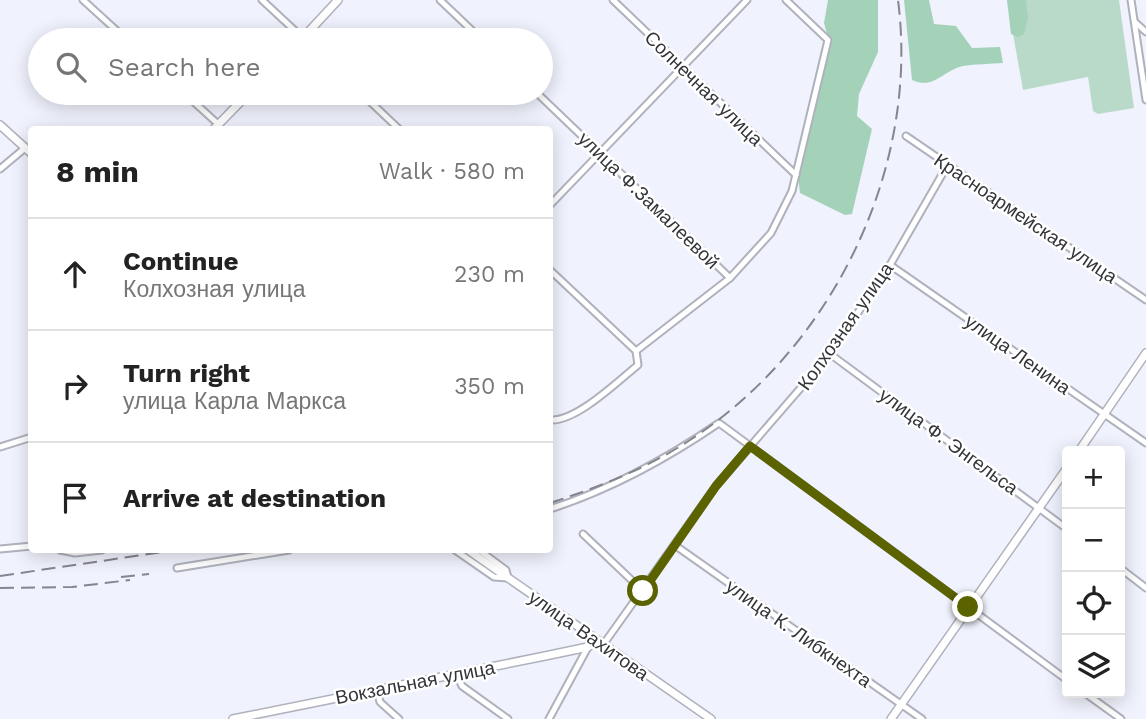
<!DOCTYPE html>
<html lang="en">
<head>
<meta charset="utf-8">
<style>
	:root { --surface:#fff; --page:#f2f2f2; --text:#222; --muted:#767676; --line:#e0e0e0 }
	body { margin:0; font-family:"Work Sans",sans-serif; background:var(--page); color:var(--text) }
	.controls { position:absolute; right:21px; bottom:21px; display:grid; overflow:hidden; border-radius:7px; box-shadow:0 4px 18px #0003 }
	.controls button { width:63px; height:63px; display:grid; place-items:center; padding:0; border:0; border-bottom:2px solid var(--line); background:var(--surface); color:var(--text); font:35px sans-serif }
	.stop { position:absolute; width:21px; height:21px; margin:-16px; border:5px solid #5b6200; border-radius:50%; background:#fff }
	.stop.end { background:#5b6200; border-color:#fff; box-shadow:0 2px 7px #0008 }
	.list { margin:0; padding:0; list-style:none }
	h2 { display:flex; justify-content:space-between; align-items:center; height:91px; margin:0; padding:0 28px; font-size:30px }
	h2 small { font-size:23px; font-weight:400; color:var(--muted) }
	.list li { display:grid; grid-template-columns:46px 1fr auto; gap:21px; align-items:center; box-sizing:border-box; height:112px; padding:0 28px; border-top:2px solid var(--line) }
	.list b { display:block; font-size:26px; white-space:nowrap }
	.list p { margin:0; font-size:23px; white-space:nowrap; color:var(--muted) }
	.list em { font-size:23px; font-style:normal; color:var(--muted) }
	.icon { flex:none; width:38px; height:38px; fill:none; stroke:currentColor; stroke-width:2; stroke-linecap:round; stroke-linejoin:round }
	.map { position:relative; flex:none; width:1146px; height:719px; overflow:hidden }
	.search { position:absolute; background:var(--surface); box-shadow:0 4px 18px #0003; left:28px; top:28px; width:525px; height:77px; display:flex; align-items:center; gap:18px; box-sizing:border-box; padding:0 24px; border-radius:38px; color:var(--muted); font-size:26px }
	.panel { position:absolute; background:var(--surface); box-shadow:0 4px 18px #0003; left:28px; top:126px; width:525px; height:427px; border-radius:7px }
	.map>svg:first-child { display:block }
	.green { fill:#badac9 }
	.forest { fill:#a3d2b9 }
	.lines { fill:none; stroke-linecap:round; stroke-linejoin:round }
	.street-casing { stroke:#afb1bc; stroke-width:9 }
	.secondary-casing { stroke:#afb1bc; stroke-width:10 }
	.street { stroke:#fff; stroke-width:5 }
	.secondary { stroke:#fff; stroke-width:7 }
	.rail { stroke:#84858d; stroke-width:2; stroke-dasharray:14 7; stroke-linecap:butt }
	.route { stroke:#5b6200; stroke-width:9 }
	.labels { text-anchor:middle; stroke-width:5; stroke-linejoin:round; paint-order:stroke }
	.street-label { font-size:19px; fill:#34353a; stroke:#fff }
</style>
</head>
<body>
<div class="map">
<svg width="1146" height="719" viewBox="0 0 1146 719">
	<rect width="100%" height="100%" fill="#f0f2fd"/>
	<polygon class="green" points="1007,0 1119,0 1134,108 1098,114 1093,111 1088,77 1023,90"/>
	<g class="forest">
		<polygon points="828,0 878,0 878,52 859,94 857,116 872,129 852,214 845,215 800,193 798,176 829,41 824,23"/>
		<path d="M904,0H929L934,24L956,26L972,48L1000,47L1003,63C990,64 976,64 963,66C942,71 934,90 912,80Z"/>
		<polygon points="1007,0 1026,0 1028,18 1024,34 1018,37 1011,34"/>
	</g>
	<g class="lines">
		<g class="street-casing">
			<g id="street">
				<polyline points="83,0 127,40"/>
				<polyline points="262,0 305,40"/>
				<polyline points="440,0 482,40"/>
				<polyline points="613,0 796,175"/>
				<polyline points="1131,0 1146,100"/>
				<polyline points="1136,23 1146,32"/>
				<polyline points="184,93 218,124"/>
				<polyline points="361,93 400,130"/>
				<polyline points="537,93 730,278"/>
				<polyline points="906,136 1146,300"/>
				<polyline points="0,169 25,148"/>
				<polyline points="550,205 747,0"/>
				<polyline points="890,265 1146,443"/>
				<polyline points="550,270 636,351"/>
				<polyline points="830,354 1067,529"/>
				<path d="M550,420C576,422 617,382 638,365L636,351L730,278L771,233L792,191L828,40L786,0"/>
				<polyline points="0,447 32,437"/>
				<path d="M550,509C612,489 665,460 719,423L1067,680"/>
				<polyline points="583,534 643,591"/>
				<polyline points="676,546 922,719"/>
				<polyline points="0,549 32,546"/>
				<polyline points="60,550 75,553 102,550"/>
				<polyline points="455,550 494,577 508,578 506,570 479,550"/>
				<polyline points="177,568 289,550"/>
				<polyline points="1120,568 1146,588"/>
				<polyline points="603,645 716,486 830,354 890,265 947,166"/>
				<polyline points="456,673 462,686 508,719"/>
				<polyline points="377,690 380,702 399,719"/>
				<polyline points="1085,693 1121,719"/>
				<polyline points="549,719 588,647"/>
			</g>
		</g>
		<g class="secondary-casing">
			<g id="secondary">
				<polyline points="301,40 338,0"/>
				<polyline points="0,125 32,154"/>
				<polyline points="213,130 249,93"/>
				<polyline points="1079,451 1146,353"/>
				<polyline points="468,550 711,719"/>
				<polyline points="233,719 545,656 588,647 596,640"/>
				<polyline points="891,719 1067,468"/>
			</g>
		</g>
		<use href="#street" class="street"/>
		<use href="#secondary" class="secondary"/>
		<g class="rail">
			<path d="M550,503C599,487 646,469 690,440C832,348 920,169 898,0"/>
			<polyline points="200,551 209,550"/>
			<polyline points="0,576 176,550"/>
			<polyline points="121,577 149,574"/>
			<polyline points="0,588 72,587 130,580"/>
		</g>
	</g>
	<g class="lines">
		<polyline class="route" points="643,591 716,486 750,446 968,607"/>
	</g>
	<g class="labels">
		<g class="street-label">
			<text transform="translate(704 88) rotate(44)" y="7">Солнечная улица</text>
			<text transform="translate(649 200) rotate(44)" y="7">улица Ф.Замалеевой</text>
			<text transform="translate(1026 218) rotate(34)" y="7">Красноармейская улица</text>
			<text transform="translate(845 326) rotate(-55)" y="7">Колхозная улица</text>
			<text transform="translate(1018 354) rotate(35)" y="7">улица Ленина</text>
			<text transform="translate(949 441) rotate(36)" y="7">улица Ф. Энгельса</text>
			<text transform="translate(799 633) rotate(35)" y="7">улица К. Либкнехта</text>
			<text transform="translate(589 635) rotate(35)" y="7">улица Вахитова</text>
			<text transform="translate(415 682) rotate(-11)" y="7">Вокзальная улица</text>
		</g>
	</g>
</svg>
<div class="controls">
<button>+</button>
<button>−</button>
<button><svg class="icon" aria-label="locate" viewBox="0 0 24 24"><circle cx="12" cy="12" r="6"/><path d="M12 2v4M12 18v4M2 12h4M18 12h4"/></svg></button>
<button><svg class="icon" aria-label="layers" viewBox="0 0 24 24"><path d="M12 4l9 5-9 5-9-5zM3 14l9 5 9-5"/></svg></button>
</div>
<div class="stop" style="left:643px;top:591px"></div>
<div class="stop end" style="left:968px;top:607px"></div>
<div class="search"><svg class="icon" aria-label="search" viewBox="0 0 24 24"><circle cx="10" cy="10" r="6"/><path d="M15 15l6 6"/></svg>Search here</div>
<section class="panel">
<h2>8 min<small>Walk · 580 m</small></h2>
<ul class="list">
<li><svg class="icon" aria-label="ahead" viewBox="0 0 24 24"><path d="M12 20V5M6 11l6-6 6 6"/></svg><div><b>Continue</b><p>Колхозная улица</p></div><em>230 m</em></li>
<li><svg class="icon" aria-label="right" viewBox="0 0 24 24"><path d="M7 20v-9h11M14 6l5 5-5 5"/></svg><div><b>Turn right</b><p>улица Карла Маркса</p></div><em>350 m</em></li>
<li><svg class="icon" aria-label="arrive" viewBox="0 0 24 24"><path d="M6 21V4h12l-3 4 3 4H6"/></svg><div><b>Arrive at destination</b></div></li>
</ul>
</section>
</div>
</body>
</html>
